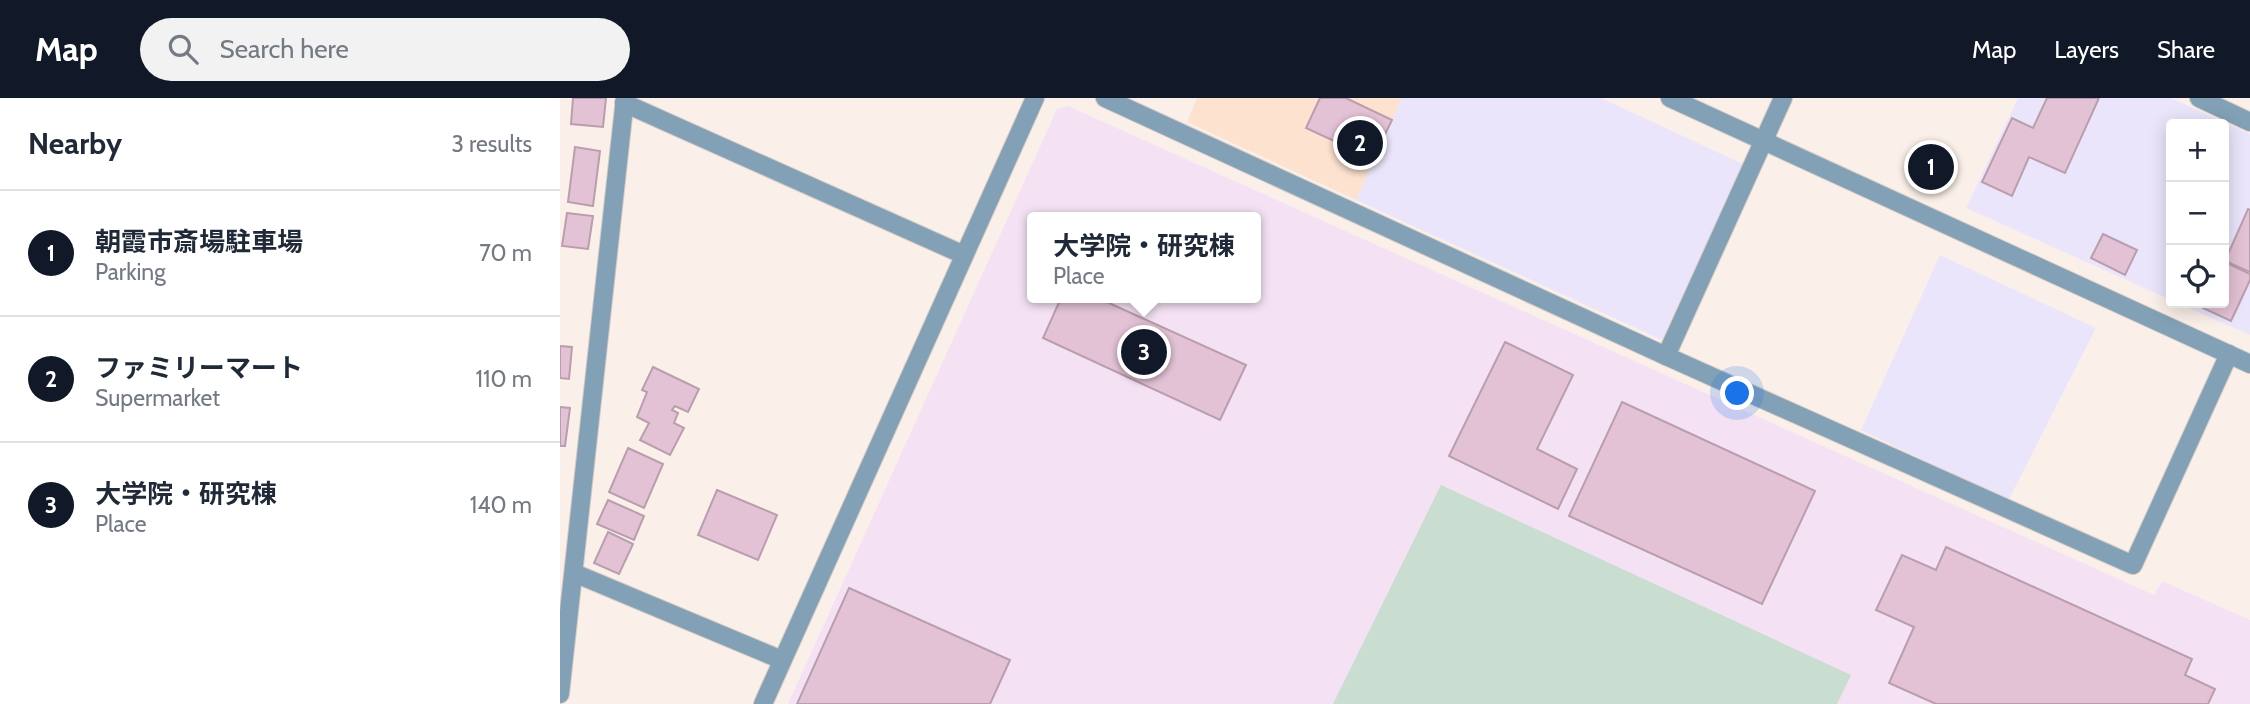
<!DOCTYPE html>
<html lang="en">
<head>
<meta charset="utf-8">
<style>
	:root { --surface:#fff; --page:#f2f2f3; --text:#1f2937; --muted:#747a83; --line:#e0e1e3; --accent:#111827 }
	body { margin:0; font-family:Cabin,"Noto Sans JP",sans-serif; background:var(--page); color:var(--text) }
	.controls { position:absolute; right:21px; top:21px; display:grid; overflow:hidden; border-radius:7px; box-shadow:0 4px 18px #0003 }
	.controls button { width:63px; height:63px; display:grid; place-items:center; padding:0; border:0; border-bottom:2px solid var(--line); background:var(--surface); color:var(--text); font:35px sans-serif }
	.you { position:absolute; left:1178px; top:296px; width:24px; height:24px; margin:-18px; border:5px solid #fff; border-radius:50%; background:#1a73e8; box-shadow:0 0 0 10px #1a73e833 }
	.badge { display:grid; place-items:center; width:46px; height:46px; border-radius:50%; background:var(--accent); color:#fff; font-size:23px; font-weight:700 }
	.pin { position:absolute; translate:-50% -50%; border:4px solid #fff; box-shadow:0 2px 7px #0006 }
	.popup { position:absolute; left:467px; top:114px; width:234px; height:91px; box-sizing:border-box; display:grid; place-content:center; border-radius:7px; background:var(--surface); filter:drop-shadow(0 2px 5px #0005); font-size:23px; white-space:nowrap; color:var(--muted) }
	.popup b { font-size:26px; color:var(--text) }
	.popup::after { content:''; position:absolute; left:50%; top:100%; margin-left:-14px; border:14px solid transparent; border-top-color:var(--surface) }
	.list { margin:0; padding:0; list-style:none }
	h2 { display:flex; justify-content:space-between; align-items:center; height:91px; margin:0; padding:0 28px; font-size:30px }
	h2 small { font-size:23px; font-weight:400; color:var(--muted) }
	.list li { display:grid; grid-template-columns:46px 1fr auto; gap:21px; align-items:center; box-sizing:border-box; height:126px; padding:0 28px; border-top:2px solid var(--line) }
	.list b { display:block; font-size:26px; white-space:nowrap }
	.list p { margin:0; font-size:23px; white-space:nowrap; color:var(--muted) }
	.list em { font-size:23px; font-style:normal; color:var(--muted) }
	.icon { flex:none; width:38px; height:38px; fill:none; stroke:currentColor; stroke-width:2; stroke-linecap:round; stroke-linejoin:round }
	.map { position:relative; flex:none; width:1690px; height:606px; overflow:hidden }
	header { display:flex; align-items:center; gap:42px; box-sizing:border-box; height:98px; padding:0 35px; background:var(--accent); color:#fff }
	header strong { font-size:33px }
	nav { display:flex; gap:38px; margin-inline-start:auto; font-size:24px }
	.search { width:490px; height:63px; background:var(--page); display:flex; align-items:center; gap:18px; box-sizing:border-box; padding:0 24px; border-radius:38px; color:var(--muted); font-size:26px }
	main { display:flex }
	aside { flex:1; background:var(--surface) }
	.map>svg:first-child { display:block }
	.built { fill:#fce2cf }
	.industrial { fill:#eae5fb }
	.education { fill:#f4e2f4; fill-rule:evenodd }
	.green { fill:#c9ddd0 }
	.building { fill:#e3c2d5; stroke:#b99ead; stroke-width:2 }
	.lines { fill:none; stroke-linecap:round; stroke-linejoin:round }
	.minor-casing { stroke:#d6cbc4; stroke-width:20 }
	.minor { stroke:#82a1b7; stroke-width:18 }
</style>
</head>
<body>
<header>
<strong>Map</strong>
<div class="search"><svg class="icon" aria-label="search" viewBox="0 0 24 24"><circle cx="10" cy="10" r="6"/><path d="M15 15l6 6"/></svg>Search here</div>
<nav><a>Map</a><a>Layers</a><a>Share</a></nav>
</header>
<main>
<aside>
<h2>Nearby<small>3 results</small></h2>
<ul class="list">
<li><span class="badge">1</span><div><b>朝霞市斎場駐車場</b><p>Parking</p></div><em>70 m</em></li>
<li><span class="badge">2</span><div><b>ファミリーマート</b><p>Supermarket</p></div><em>110 m</em></li>
<li><span class="badge">3</span><div><b>大学院・研究棟</b><p>Place</p></div><em>140 m</em></li>
</ul>
</aside>
<div class="map">
<svg width="1690" height="606" viewBox="0 0 1690 606">
	<rect width="100%" height="100%" fill="#fbf0e9"/>
	<polygon class="built" points="637,0 842,0 796,102 627,24"/>
	<g class="industrial">
		<polygon points="842,0 1041,0 1183,66 1102,242 796,102"/>
		<polygon points="1458,0 1611,0 1690,36 1690,237 1618,205 1664,205 1664,26 1611,26 1611,202 1406,110"/>
		<polygon points="1380,157 1536,230 1448,403 1301,332"/>
	</g>
	<path class="education" d="M508,8L1594,497L1602,483L1690,522V606H228L497,11ZM472,119H696V200H472Z"/>
	<polygon class="green" points="881,387 1291,577 1277,606 773,606"/>
	<g class="building">
		<polygon points="13,0 46,0 43,29 11,26"/>
		<polygon points="760,0 786,0 832,22 813,61 746,30"/>
		<polygon points="1487,0 1539,0 1505,75 1469,59 1452,98 1422,84 1452,20 1473,30"/>
		<polygon points="15,49 40,53 33,108 8,104"/>
		<polygon points="1688,111 1690,112 1690,174 1665,163"/>
		<polygon points="7,115 33,118 28,151 2,148"/>
		<polygon points="1543,136 1577,152 1565,177 1531,160"/>
		<polygon points="1665,164 1690,176 1690,182 1671,223 1643,210 1646,205 1664,205"/>
		<polygon points="501,200 538,200 686,267 660,322 483,240"/>
		<polygon points="945,244 1013,277 977,351 1017,371 998,411 889,358"/>
		<polygon points="0,248 12,249 9,281 0,280"/>
		<polygon points="93,269 139,291 128,314 115,308 112,312 118,315 114,325 124,330 110,357 80,342 89,325 77,319 87,294 82,292"/>
		<polygon points="1062,304 1255,393 1202,506 1009,418"/>
		<polygon points="0,309 10,310 5,348 0,348"/>
		<polygon points="68,350 103,366 84,410 49,394"/>
		<polygon points="157,392 217,417 198,462 138,437"/>
		<polygon points="48,402 84,418 74,442 37,426"/>
		<polygon points="48,434 73,446 59,476 34,465"/>
		<polygon points="1386,449 1632,561 1625,577 1655,591 1648,606 1376,606 1329,585 1354,529 1316,512 1342,457 1376,472"/>
		<polygon points="289,490 450,562 430,606 237,606"/>
	</g>
	<g class="lines">
		<g class="minor-casing">
			<g id="minor">
				<polyline points="545,0 1106,258 1573,467 1669,256"/>
				<polyline points="1110,0 1690,266"/>
				<polyline points="1639,0 1690,24"/>
				<polyline points="64,5 404,157"/>
				<polyline points="1106,258 1223,0"/>
				<polyline points="14,475 222,562"/>
				<polyline points="0,596 65,0"/>
				<polyline points="203,606 475,0"/>
			</g>
		</g>
		<use href="#minor" class="minor"/>
	</g>
</svg>
<div class="controls">
<button>+</button>
<button>−</button>
<button><svg class="icon" aria-label="locate" viewBox="0 0 24 24"><circle cx="12" cy="12" r="6"/><path d="M12 2v4M12 18v4M2 12h4M18 12h4"/></svg></button>
</div>
<div class="you"></div>
<div class="pin badge" style="left:1371px;top:69px">1</div>
<div class="pin badge" style="left:800px;top:45px">2</div>
<div class="pin badge" style="left:584px;top:254px">3</div>
<div class="popup"><b>大学院・研究棟</b>Place</div>
</div>
</main>
</body>
</html>
